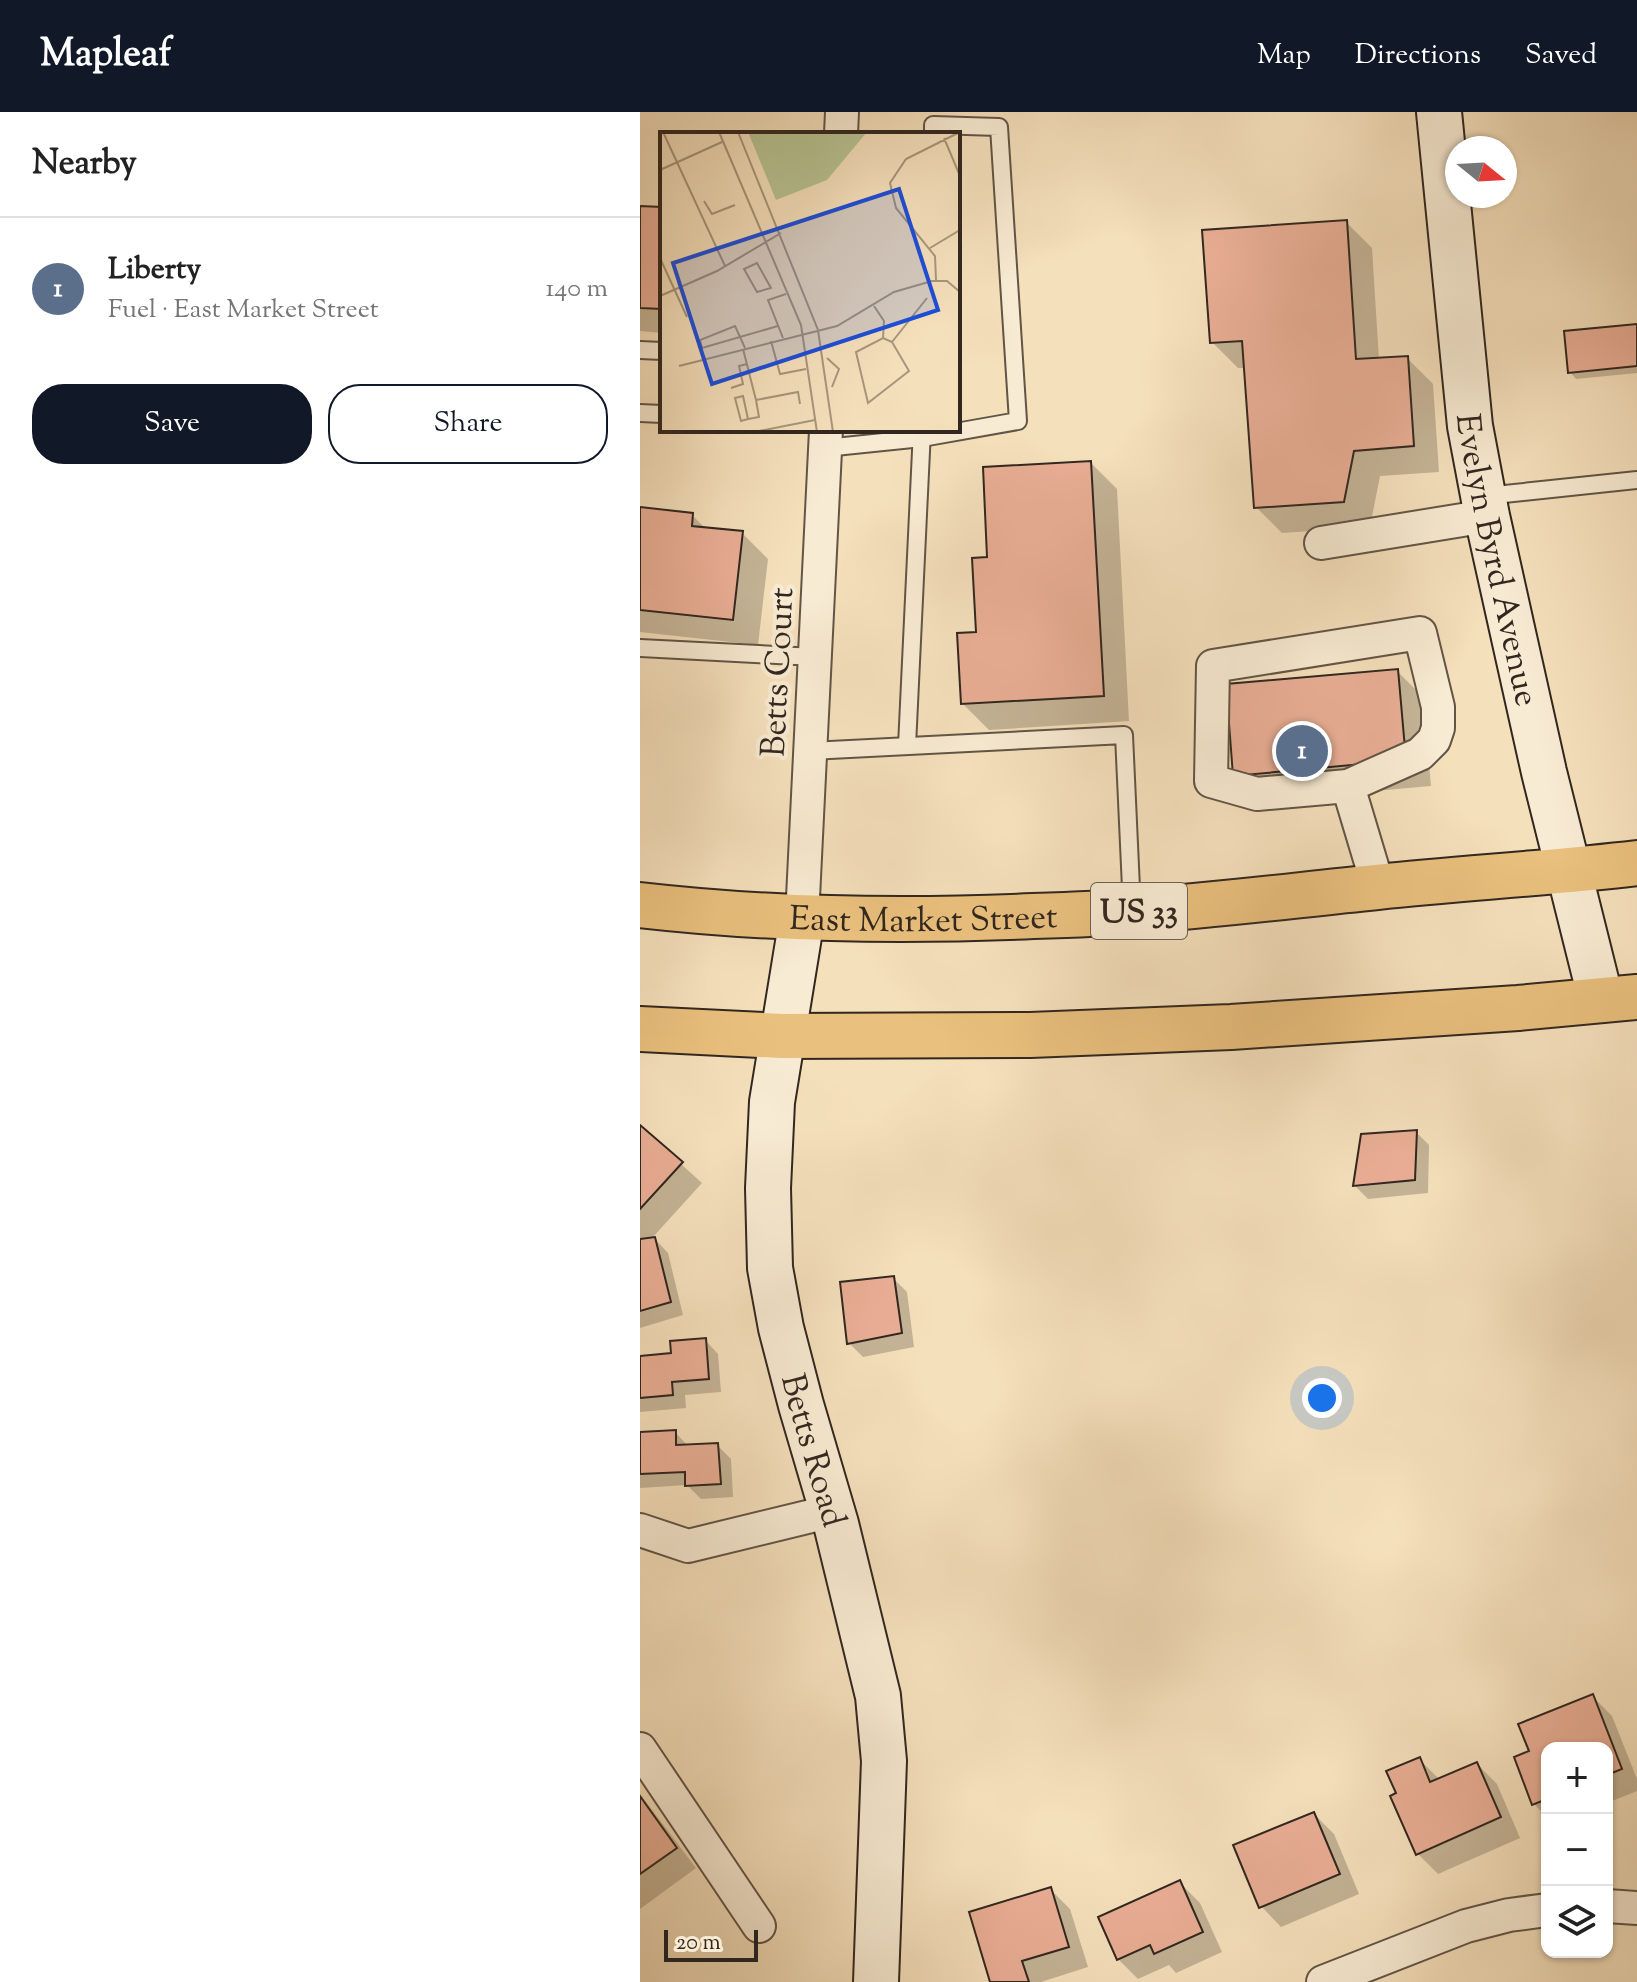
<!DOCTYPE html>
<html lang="en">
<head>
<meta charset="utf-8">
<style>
	:root { --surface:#fff; --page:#f2f2f2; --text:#222; --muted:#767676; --line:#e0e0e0; --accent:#111827 }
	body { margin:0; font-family:"Sorts Mill Goudy",serif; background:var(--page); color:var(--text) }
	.controls { position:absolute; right:24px; bottom:24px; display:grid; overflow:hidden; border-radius:16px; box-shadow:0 2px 6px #0004 }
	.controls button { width:72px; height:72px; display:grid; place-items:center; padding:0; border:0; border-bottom:2px solid var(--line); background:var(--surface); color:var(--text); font:40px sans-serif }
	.compass { position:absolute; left:805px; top:24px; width:72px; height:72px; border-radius:50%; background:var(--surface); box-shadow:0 2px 6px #0004; rotate:108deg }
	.scale { position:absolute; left:24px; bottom:20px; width:94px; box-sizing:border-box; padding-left:8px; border:4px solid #31271f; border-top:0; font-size:22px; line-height:28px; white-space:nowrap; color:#31271f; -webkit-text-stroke:6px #f8ebd3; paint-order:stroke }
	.you { position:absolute; left:682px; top:1286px; width:28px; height:28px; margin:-20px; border:6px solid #fff; border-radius:50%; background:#1a73e8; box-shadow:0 0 0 12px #1a73e833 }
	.badge { display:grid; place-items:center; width:52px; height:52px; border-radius:50%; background:var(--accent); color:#fff; font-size:26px; font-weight:700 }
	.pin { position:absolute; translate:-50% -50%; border:4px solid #fff; box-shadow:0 2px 8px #0006 }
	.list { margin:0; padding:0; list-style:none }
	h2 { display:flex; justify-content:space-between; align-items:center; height:104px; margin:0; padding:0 32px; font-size:34px }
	h2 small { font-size:26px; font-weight:400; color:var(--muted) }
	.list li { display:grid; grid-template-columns:52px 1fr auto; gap:24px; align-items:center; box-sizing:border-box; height:144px; padding:0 32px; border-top:2px solid var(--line) }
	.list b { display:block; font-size:30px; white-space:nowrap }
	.list p { margin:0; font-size:26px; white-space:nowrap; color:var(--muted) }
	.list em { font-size:26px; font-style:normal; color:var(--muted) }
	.actions { display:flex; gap:16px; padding:24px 32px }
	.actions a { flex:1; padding:18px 0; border:2px solid var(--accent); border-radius:32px; text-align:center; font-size:28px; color:var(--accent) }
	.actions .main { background:var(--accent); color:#fff }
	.icon { flex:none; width:44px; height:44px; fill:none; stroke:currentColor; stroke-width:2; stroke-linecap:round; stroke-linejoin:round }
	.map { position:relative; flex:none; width:997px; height:1870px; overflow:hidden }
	header { display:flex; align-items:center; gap:48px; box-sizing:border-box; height:112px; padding:0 40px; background:var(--accent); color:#fff }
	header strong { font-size:38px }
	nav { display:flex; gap:44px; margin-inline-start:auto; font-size:28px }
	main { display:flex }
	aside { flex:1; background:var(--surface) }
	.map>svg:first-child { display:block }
	.shadow { fill:#0003 }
	.building { fill:#e9ae95; stroke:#31271f; stroke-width:2 }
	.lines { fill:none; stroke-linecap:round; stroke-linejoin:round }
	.lane-casing { stroke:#625546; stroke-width:20 }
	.street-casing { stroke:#625546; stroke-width:36 }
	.secondary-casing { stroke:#31271f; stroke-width:48 }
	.highway-casing { stroke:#31271f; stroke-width:48 }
	.lane { stroke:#f8ebd3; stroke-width:16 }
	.street { stroke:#f8ebd3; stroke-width:32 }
	.secondary { stroke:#f8ebd3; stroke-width:44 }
	.highway { stroke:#eac07e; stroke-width:44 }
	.labels { text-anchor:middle; stroke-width:8; stroke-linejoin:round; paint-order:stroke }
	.shield { fill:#f8ebd3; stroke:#6d6255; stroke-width:2 }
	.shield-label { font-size:32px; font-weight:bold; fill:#31271f }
	.street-label { font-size:34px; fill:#31271f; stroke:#f8ebd3 }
	.inset-road { fill:none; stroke:#a7967d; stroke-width:2 }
	.view { fill:#1d4ed8; fill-opacity:0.15; stroke:#1d4ed8; stroke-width:4 }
	.inset-edge { fill:none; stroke:#31271f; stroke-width:4 }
</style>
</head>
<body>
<header>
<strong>Mapleaf</strong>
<nav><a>Map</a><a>Directions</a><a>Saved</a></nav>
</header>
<main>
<aside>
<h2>Nearby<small></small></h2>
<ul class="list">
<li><span class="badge" style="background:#5c6f8a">1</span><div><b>Liberty</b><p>Fuel · East Market Street</p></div><em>140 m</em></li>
</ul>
<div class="actions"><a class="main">Save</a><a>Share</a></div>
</aside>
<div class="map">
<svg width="997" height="1870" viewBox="0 0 997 1870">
	<rect width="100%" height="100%" fill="#f5e0bc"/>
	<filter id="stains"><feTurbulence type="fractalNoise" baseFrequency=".0025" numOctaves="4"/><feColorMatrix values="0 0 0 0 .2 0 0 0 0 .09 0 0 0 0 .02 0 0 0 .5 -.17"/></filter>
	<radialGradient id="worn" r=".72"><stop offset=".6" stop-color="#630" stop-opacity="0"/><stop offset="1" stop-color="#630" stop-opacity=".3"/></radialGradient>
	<g class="shadow">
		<polygon points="0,96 22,97 22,221 0,219"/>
		<polygon points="706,110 732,136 739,248 767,246 793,272 799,360 740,364 730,415 642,421 616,395 606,256 598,256 572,230"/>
		<polygon points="997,214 997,261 936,267 930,260"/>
		<polygon points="451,351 477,377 489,609 349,618 323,592 338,522 349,447"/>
		<polygon points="0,397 52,403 67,418 102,421 128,447 118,533 0,520"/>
		<polygon points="757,559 783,585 791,674 621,689 595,663"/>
		<polygon points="0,1015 62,1071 13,1125 28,1141 43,1203 0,1216"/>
		<polygon points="776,1020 789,1033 788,1081 728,1087 715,1074"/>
		<polygon points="253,1166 267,1180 274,1235 223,1245 209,1231"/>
		<polygon points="65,1228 78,1242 81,1280 45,1283 46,1296 0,1300 0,1246 33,1243"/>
		<polygon points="35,1320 49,1335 77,1333 91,1347 93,1385 61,1387 47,1373 0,1376 0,1322"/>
		<polygon points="952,1584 972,1604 997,1667 997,1679 967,1691 967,1636 907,1636 907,1705 894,1692 892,1640"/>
		<polygon points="779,1647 800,1668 837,1652 857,1672 880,1726 798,1762 778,1742 753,1685 759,1682"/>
		<polygon points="0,1682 56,1756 0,1797"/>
		<polygon points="674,1702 694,1722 719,1782 641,1815 621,1794"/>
		<polygon points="540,1771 560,1791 582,1840 536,1861 529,1853 498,1867 478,1847"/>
		<polygon points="410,1777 430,1797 448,1855 401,1870 352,1870"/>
	</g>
	<g class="building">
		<polygon points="0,94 22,95 22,197 0,196"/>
		<polygon points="707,108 716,247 768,244 774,334 714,339 704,390 614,396 602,229 570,231 562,118"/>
		<polygon points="997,212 997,254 928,261 924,219"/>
		<polygon points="451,349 464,584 321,592 317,521 336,520 332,446 347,445 343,355"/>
		<polygon points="0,395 53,401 52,414 103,419 93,508 0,498"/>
		<polygon points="758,557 766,648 593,664 586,572"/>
		<polygon points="0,1013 43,1050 0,1097"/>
		<polygon points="777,1018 775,1068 713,1074 721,1022"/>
		<polygon points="15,1125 31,1190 0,1199 0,1127"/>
		<polygon points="254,1164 262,1221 207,1232 200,1170"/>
		<polygon points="66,1226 69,1267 32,1270 33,1283 0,1286 0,1244 31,1241 30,1229"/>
		<polygon points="36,1318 36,1333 78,1331 81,1372 45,1374 45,1360 0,1362 0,1320"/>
		<polygon points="953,1582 982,1657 967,1663 967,1636 907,1636 907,1687 892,1693 874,1645 889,1639 878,1612"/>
		<polygon points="780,1645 790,1670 837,1650 861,1705 776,1743 750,1684 756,1681 746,1659"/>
		<polygon points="0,1684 37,1736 0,1762"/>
		<polygon points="674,1700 700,1762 619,1796 593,1733"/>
		<polygon points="540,1768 563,1820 514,1842 510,1833 477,1848 458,1805"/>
		<polygon points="411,1775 429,1835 382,1849 389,1870 350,1870 329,1800"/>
	</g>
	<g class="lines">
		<g class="lane-casing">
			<g id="lane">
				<polyline points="0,238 22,239"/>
				<polyline points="0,301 22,302"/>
				<polyline points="185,336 282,326 378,309 359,15 293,13 293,22"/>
				<polyline points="845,384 997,368"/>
				<polyline points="0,536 175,545"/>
				<polyline points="267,634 282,318"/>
				<polyline points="170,639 484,623 492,798"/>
			</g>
		</g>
		<g class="street-casing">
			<g id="street">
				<polyline points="201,22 202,0"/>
				<polyline points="681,431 847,404"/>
				<polygon points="780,521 798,595 798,616 794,628 780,642 708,674 617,682 571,669 573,554"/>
				<polyline points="708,674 738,774"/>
				<polyline points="162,806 186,318"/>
				<polyline points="0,1418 48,1434 192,1399"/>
				<polyline points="0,1637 119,1814"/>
				<polyline points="967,1794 997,1796"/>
				<polyline points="683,1870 826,1814 869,1803 907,1798"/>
			</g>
		</g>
		<g class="secondary-casing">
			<g id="secondary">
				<path id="s1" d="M799,0L830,314L847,404L873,521L904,660L961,888"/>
				<path id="s2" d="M162,806L132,990L128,1076L130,1156L141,1216L161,1293L196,1412L238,1584L244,1649L236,1870"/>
			</g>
		</g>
		<g class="highway-casing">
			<g id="highway">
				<path id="s3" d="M0,793C131,808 262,810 393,804C428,803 462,802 496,799C577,793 657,783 737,775C824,766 911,761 997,751"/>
				<polyline points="0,917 142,924 390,923 591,915 878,896 997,885"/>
			</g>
		</g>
		<use href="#lane" class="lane"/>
		<use href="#street" class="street"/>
		<use href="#secondary" class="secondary"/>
		<use href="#highway" class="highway"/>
	</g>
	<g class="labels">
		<rect class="shield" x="451" y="771" width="96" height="56" rx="6"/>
		<g class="shield-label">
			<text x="499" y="810">US 33</text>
		</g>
		<g class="street-label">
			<text dy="12" stroke="none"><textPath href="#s1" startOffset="452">Evelyn Byrd Avenue</textPath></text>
			<text transform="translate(136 560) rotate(-87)" y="12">Betts Court</text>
			<text dy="12" stroke="none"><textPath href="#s3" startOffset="284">East Market Street</textPath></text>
			<text dy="12" stroke="none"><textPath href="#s2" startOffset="540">Betts Road</textPath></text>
		</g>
	</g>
	<g transform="translate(20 20)">
		<rect width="300" height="300" fill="#f5e0bc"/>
		<path d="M88,0H207L167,48L116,68Z" fill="#b8c393"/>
		<path class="inset-road" d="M3,0L65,134M59,0L141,193L157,300M78,0L158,198L173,300M284,6L300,44M0,38L62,10M44,69L52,82L75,73M270,116L300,98M0,126L27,185M97,131L111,156L97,160L84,137ZM276,148L275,124L236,76L230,51L246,27L300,0M0,164L57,139L121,101M214,174L224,189L223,206M123,206L108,168L126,162M223,206L232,210L249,239L208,271L196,220ZM111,209L120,242L146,237M232,210L267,166M85,216L75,194L40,208L42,216L118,194M83,217L96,268M167,226L179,237L172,255M19,234L177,194L234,160L272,149H287L300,160M71,256L83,252L79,234L87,232M88,287L81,289L75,266L83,264L88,287L99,285L96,268L138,260L140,272M94,300L155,288"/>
		<path class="view" d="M239,57L278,178L52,252L13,131Z"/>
		<rect width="300" height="300" class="inset-edge"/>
	</g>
	<rect width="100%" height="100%" filter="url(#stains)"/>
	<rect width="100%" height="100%" fill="url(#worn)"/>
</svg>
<div class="controls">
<button>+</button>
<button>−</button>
<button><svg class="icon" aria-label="layers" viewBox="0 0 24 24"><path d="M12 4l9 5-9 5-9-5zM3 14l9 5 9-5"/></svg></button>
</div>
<svg class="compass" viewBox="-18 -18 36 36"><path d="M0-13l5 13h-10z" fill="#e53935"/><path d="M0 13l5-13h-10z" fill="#767676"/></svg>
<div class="scale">20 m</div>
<div class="you"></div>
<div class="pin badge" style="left:662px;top:639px;background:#5c6f8a">1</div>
</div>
</main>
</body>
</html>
